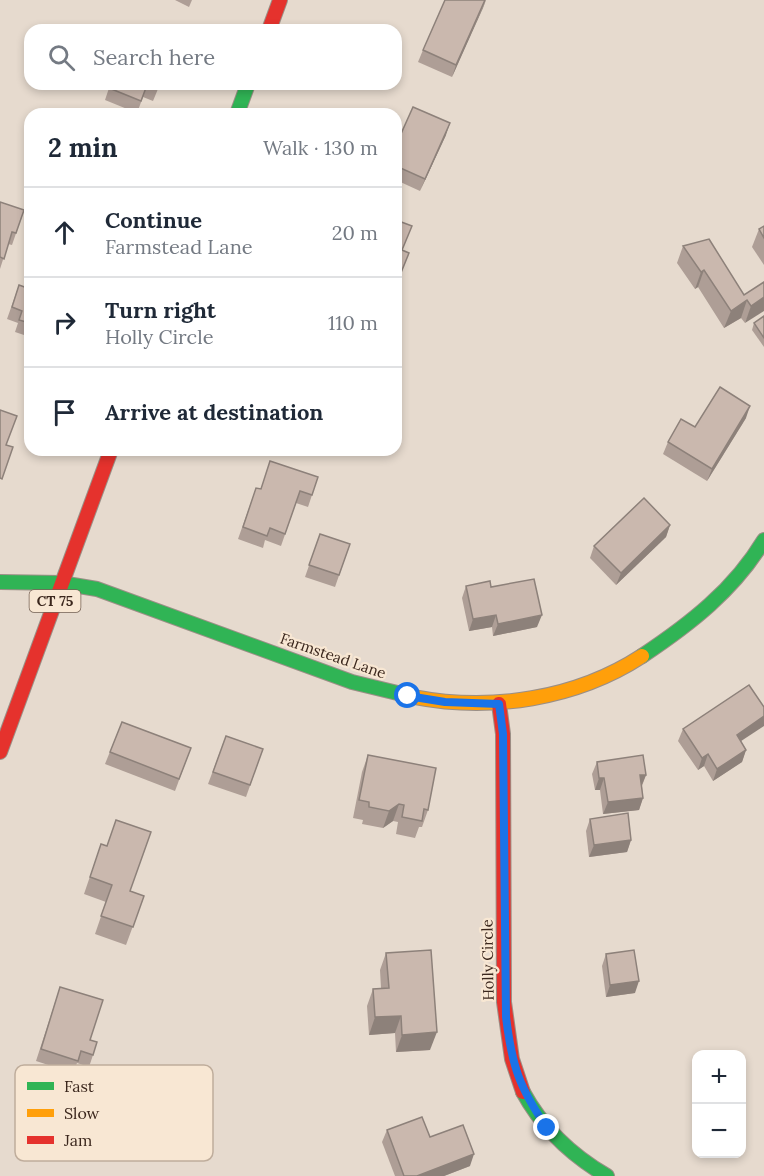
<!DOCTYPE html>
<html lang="en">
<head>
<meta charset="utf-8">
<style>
	:root { --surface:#fff; --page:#f2f2f3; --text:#1f2937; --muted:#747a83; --line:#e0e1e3 }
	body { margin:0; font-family:Lora,serif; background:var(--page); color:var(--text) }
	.controls { position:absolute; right:18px; bottom:18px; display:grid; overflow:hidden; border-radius:12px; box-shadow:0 3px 9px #0003 }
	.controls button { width:54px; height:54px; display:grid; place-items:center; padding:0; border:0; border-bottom:2px solid var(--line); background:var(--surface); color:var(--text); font:30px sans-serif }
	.stop { position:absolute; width:18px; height:18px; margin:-14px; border:4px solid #1a73e8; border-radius:50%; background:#fff }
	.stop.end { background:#1a73e8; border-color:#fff; box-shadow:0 2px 6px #0008 }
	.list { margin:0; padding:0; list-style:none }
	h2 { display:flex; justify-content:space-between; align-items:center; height:78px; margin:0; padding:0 24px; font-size:26px }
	h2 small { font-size:20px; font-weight:400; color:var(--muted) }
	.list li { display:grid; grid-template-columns:39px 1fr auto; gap:18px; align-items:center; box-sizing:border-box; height:90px; padding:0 24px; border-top:2px solid var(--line) }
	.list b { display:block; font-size:22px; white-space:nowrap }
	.list p { margin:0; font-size:20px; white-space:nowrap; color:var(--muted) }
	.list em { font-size:20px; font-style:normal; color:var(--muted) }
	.icon { flex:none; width:33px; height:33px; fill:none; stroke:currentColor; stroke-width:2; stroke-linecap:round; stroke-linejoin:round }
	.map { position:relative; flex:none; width:764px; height:1176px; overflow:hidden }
	.search { position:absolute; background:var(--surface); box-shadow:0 3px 9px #0003; left:24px; top:24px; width:378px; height:66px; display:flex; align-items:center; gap:15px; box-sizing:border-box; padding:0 21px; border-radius:18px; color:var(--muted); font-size:22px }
	.panel { position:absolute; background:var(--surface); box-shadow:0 3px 9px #0003; left:24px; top:108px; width:378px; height:348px; border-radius:18px }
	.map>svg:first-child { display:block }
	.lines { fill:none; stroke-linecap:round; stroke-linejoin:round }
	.fast-casing { stroke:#9b8f86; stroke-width:16 }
	.slow-casing { stroke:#9b8f86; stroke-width:16 }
	.jam-casing { stroke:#9b8f86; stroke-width:16 }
	.fast { stroke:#30b455; stroke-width:14 }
	.slow { stroke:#ff9f0a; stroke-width:14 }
	.jam { stroke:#e5322d; stroke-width:14 }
	.wall { fill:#ae9e96 }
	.shaded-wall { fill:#8d817a }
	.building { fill:#cab8ae; stroke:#8d817a; stroke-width:1.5 }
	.route { stroke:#1a73e8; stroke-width:8 }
	.labels { text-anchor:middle; stroke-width:4.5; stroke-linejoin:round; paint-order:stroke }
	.shield { fill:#f8e7d3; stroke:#746154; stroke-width:1.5 }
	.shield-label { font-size:14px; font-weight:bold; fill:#3b271d }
	.street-label { font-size:15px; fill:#3b271d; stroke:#f8e7d3 }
	.key { fill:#f8e7d3; stroke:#bfad9c; stroke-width:1.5 }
	.key-label { font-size:16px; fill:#3b271d }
</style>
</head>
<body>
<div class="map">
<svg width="764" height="1176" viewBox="0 0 764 1176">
	<rect width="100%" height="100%" fill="#e6dace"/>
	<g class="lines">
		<g class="fast-casing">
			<g id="fast">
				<polyline points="237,114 248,84"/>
				<polyline points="0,582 61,583 97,589 352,682 414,697"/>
				<path d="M642,656C690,624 734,590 764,540"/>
				<path d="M523,1092C543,1129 571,1155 607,1176"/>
			</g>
		</g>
		<g class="slow-casing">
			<path id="slow" d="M414,697C491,712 576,699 642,656"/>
		</g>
		<g class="jam-casing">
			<g id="jam">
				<polyline points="269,30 280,0"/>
				<polyline points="499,704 503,734 504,1002 512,1059 523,1092"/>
				<polyline points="0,752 111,450"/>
			</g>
		</g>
		<use href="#fast" class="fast"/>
		<use href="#slow" class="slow"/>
		<use href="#jam" class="jam"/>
	</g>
	<g class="wall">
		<polygon points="175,0 192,0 189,7"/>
		<polygon points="486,0 452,77 418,62 423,50"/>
		<polygon points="108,84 160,84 153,101 143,97 137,113 105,100 110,85"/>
		<polygon points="446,135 420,191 396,180 396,145"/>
		<polygon points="0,202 24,210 12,245 8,244 0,269"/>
		<polygon points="764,226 764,265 752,247 759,229"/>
		<polygon points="683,246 744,295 764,282 745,323 741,318 724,328 698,287 695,289 677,263"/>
		<polygon points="19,285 30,289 30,337 15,332 18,323 7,319"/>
		<polygon points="764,316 764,347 752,330 754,323"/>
		<polygon points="746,418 707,481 663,454 668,442 695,427"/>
		<polygon points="318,477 308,507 296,503 281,546 265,540 263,548 238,539 256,488 260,489"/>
		<polygon points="670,525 666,537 616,585 590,558 594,546"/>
		<polygon points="320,534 350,544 335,587 305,577"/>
		<polygon points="466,586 491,587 537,627 493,636 492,627 469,631 462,598"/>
		<polygon points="122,722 191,748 175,791 105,764"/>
		<polygon points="683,729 741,741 746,750 742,762 713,781 704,766 698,770 678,741"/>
		<polygon points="226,736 263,749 246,797 208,784"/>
		<polygon points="368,755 428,810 422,827 419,827 415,838 396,834 398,822 393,821 383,828 362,824 363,820 353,818 362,772"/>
		<polygon points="597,762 646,775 642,786 643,798 639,810 603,814 600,790 595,790 592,774"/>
		<polygon points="590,819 631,840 627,852 589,857 586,831"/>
		<polygon points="101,844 130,891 144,896 126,945 95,934 106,902 84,894"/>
		<polygon points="386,953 430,1050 396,1052 395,1033 369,1035 367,1006 373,989 381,988 380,970"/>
		<polygon points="606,954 635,993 606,997 602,966"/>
		<polygon points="60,987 90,1040 93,1055 89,1067 77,1063 73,1073 36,1061"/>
		<polygon points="387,1130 430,1137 470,1166 444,1176 395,1176 382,1142"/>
	</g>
	<g class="shaded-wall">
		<polygon points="486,0 483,8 452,77 456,65"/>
		<polygon points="450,123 446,135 420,191 425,179"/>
		<polygon points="704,270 698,287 695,289 701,272"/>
		<polygon points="764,297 764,311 745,323 751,306"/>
		<polygon points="747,300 741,318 724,328 731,311"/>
		<polygon points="750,406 746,418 707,481 712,469"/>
		<polygon points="670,525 666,537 616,585 621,573"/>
		<polygon points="496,615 492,627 469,631 473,619"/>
		<polygon points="542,615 537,627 493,636 498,624"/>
		<polygon points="764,716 764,726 732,747 737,735"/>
		<polygon points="746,750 742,762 713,781 717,769"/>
		<polygon points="708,754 704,766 698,770 702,758"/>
		<polygon points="640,775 646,775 641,787"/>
		<polygon points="599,778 604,778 600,790 595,790"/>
		<polygon points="643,798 639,810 603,814 608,802"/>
		<polygon points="399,804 393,821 383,828 389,811"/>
		<polygon points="631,840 627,852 589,857 594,845"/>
		<polygon points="639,981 635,993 606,997 610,985"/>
		<polygon points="401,1016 395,1033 369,1035 375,1017"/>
		<polygon points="437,1032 430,1050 396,1052 402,1035"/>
		<polygon points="474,1154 470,1166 444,1176 417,1176"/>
	</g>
	<g class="building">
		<polygon points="445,0 485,0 456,65 423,50"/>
		<polygon points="141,27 150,30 140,30"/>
		<polygon points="111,84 159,84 157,89 147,85 141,101 109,88"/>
		<polygon points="413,107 450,123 425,179 396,166 396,145"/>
		<polygon points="0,202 24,210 16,233 12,232 4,259 0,257"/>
		<polygon points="396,220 412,226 402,250 409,253 396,285"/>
		<polygon points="764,226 764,238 759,229"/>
		<polygon points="709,239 744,295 764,282 764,297 751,306 747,300 731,311 704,270 701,272 683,246"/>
		<polygon points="19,285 30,289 30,323 19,320 22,311 12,307"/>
		<polygon points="764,316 764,338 754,323"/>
		<polygon points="720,387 750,406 712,469 668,442 681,419 695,427"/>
		<polygon points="0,410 17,416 6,445 13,447 2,479 0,478"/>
		<polygon points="270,461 318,477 312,495 300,491 285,534 270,528 267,536 243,527 256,488 261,489"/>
		<polygon points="644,498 670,525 621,573 594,546"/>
		<polygon points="320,534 350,544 339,575 309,565"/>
		<polygon points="534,579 542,615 498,624 496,615 473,619 466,586 490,581 491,587"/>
		<polygon points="749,685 764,707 764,716 737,735 746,750 717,769 708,754 702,758 683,729"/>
		<polygon points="122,722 191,748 179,779 110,752"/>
		<polygon points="226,736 263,749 250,785 213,772"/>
		<polygon points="368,755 436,768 428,810 424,809 422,821 402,817 404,805 399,804 389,811 369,807 369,802 359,800"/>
		<polygon points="643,755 646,775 640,775 643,798 608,802 604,778 599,778 597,762"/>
		<polygon points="628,813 631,840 594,845 590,819"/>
		<polygon points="116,820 151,832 130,891 144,896 133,927 101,916 112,885 90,877 101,844 107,846"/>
		<polygon points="431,950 437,1032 402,1035 401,1016 375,1017 373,989 389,988 386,953"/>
		<polygon points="634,950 639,981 610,985 606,954"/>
		<polygon points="60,987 103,1000 90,1040 97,1042 93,1055 81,1051 78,1061 41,1049"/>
		<polygon points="422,1117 430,1137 463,1125 474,1154 417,1176 404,1176 387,1130"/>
	</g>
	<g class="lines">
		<path class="route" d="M408,696L445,702L499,704L503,734L506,1017C512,1066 519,1087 547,1128"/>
	</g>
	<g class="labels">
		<rect class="shield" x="29.5" y="590" width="51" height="22" rx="4.5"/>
		<g class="shield-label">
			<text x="55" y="606">CT 75</text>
		</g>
		<g class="street-label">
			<text transform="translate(333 656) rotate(19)" y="5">Farmstead Lane</text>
			<text transform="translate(488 960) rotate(-91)" y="5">Holly Circle</text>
		</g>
	</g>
	<rect x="15" y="1065" width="198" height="96" rx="9" class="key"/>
	<rect x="27" y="1082" width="27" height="8" fill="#30b455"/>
	<rect x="27" y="1109" width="27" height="8" fill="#ff9f0a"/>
	<rect x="27" y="1136" width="27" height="8" fill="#e5322d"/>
	<g class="key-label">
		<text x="64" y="1092">Fast</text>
		<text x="64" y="1119">Slow</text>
		<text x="64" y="1146">Jam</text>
	</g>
</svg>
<div class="controls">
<button>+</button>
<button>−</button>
</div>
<div class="stop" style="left:408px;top:696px"></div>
<div class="stop end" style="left:547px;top:1128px"></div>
<div class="search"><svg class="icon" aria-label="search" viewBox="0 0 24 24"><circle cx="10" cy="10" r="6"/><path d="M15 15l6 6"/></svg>Search here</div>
<section class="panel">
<h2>2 min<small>Walk · 130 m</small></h2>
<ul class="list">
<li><svg class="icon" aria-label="ahead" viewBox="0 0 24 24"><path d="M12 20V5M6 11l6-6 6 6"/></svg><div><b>Continue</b><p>Farmstead Lane</p></div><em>20 m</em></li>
<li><svg class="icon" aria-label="right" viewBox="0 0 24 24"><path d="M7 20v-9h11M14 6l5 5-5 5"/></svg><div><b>Turn right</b><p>Holly Circle</p></div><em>110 m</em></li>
<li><svg class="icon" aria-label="arrive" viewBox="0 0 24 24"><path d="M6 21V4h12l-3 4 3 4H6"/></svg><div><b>Arrive at destination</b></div></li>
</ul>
</section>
</div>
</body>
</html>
